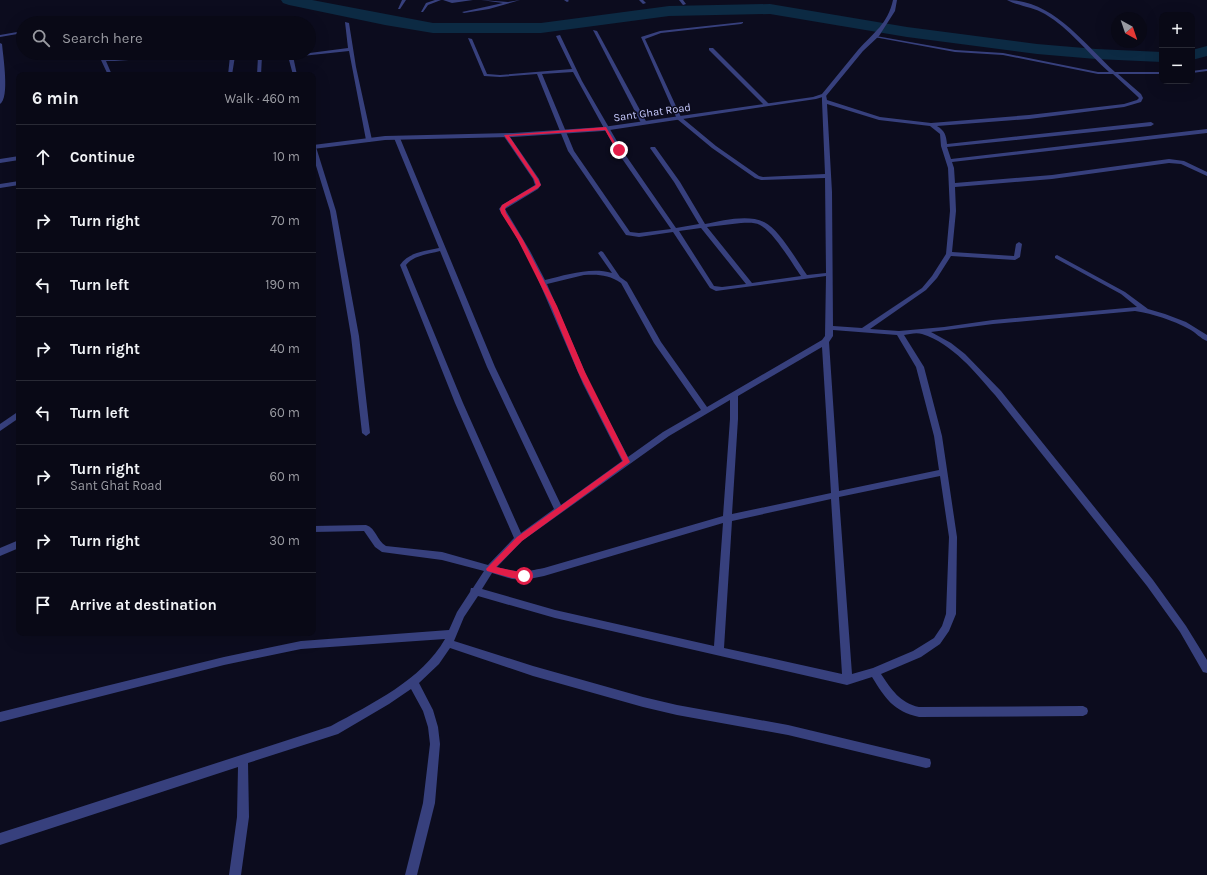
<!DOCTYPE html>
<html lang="en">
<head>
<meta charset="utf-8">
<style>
	:root { --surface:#090916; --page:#12121f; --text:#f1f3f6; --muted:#999aa1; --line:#292a35 }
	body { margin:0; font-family:Karla,sans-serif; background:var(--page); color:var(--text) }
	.controls { position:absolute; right:12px; top:12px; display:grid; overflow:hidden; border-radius:8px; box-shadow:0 4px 16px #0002 }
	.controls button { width:36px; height:36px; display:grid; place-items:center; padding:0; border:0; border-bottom:1px solid var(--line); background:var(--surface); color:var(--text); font:20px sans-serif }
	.compass { position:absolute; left:1111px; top:12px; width:36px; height:36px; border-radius:50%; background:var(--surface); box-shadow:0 4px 16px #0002; rotate:140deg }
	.stop { position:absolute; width:12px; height:12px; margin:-9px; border:3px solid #e11d48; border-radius:50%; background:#fff }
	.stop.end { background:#e11d48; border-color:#fff; box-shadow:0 1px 4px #0008 }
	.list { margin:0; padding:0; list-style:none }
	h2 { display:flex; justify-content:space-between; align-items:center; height:52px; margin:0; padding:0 16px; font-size:17px }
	h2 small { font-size:13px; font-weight:400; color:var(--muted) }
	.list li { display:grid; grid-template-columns:26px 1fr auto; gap:12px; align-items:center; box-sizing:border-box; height:64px; padding:0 16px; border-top:1px solid var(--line) }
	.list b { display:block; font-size:15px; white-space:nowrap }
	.list p { margin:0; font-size:13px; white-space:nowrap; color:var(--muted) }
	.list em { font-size:13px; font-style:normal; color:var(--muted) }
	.icon { flex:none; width:22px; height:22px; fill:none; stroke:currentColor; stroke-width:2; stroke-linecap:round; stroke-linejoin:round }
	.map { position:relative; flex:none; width:1207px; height:875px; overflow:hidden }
	.search { position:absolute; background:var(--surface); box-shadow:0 4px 16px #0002; left:16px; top:16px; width:300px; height:44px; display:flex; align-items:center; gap:10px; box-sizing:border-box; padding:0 14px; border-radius:22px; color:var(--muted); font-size:15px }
	.panel { position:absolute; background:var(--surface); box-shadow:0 4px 16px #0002; left:16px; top:72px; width:300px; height:564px; border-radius:8px }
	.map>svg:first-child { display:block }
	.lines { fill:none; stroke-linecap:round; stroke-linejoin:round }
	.river { fill:#0c2a43; fill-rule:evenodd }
	.service { fill:#37407d; fill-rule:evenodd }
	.minor { fill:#37407d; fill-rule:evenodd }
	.tertiary { fill:#37407d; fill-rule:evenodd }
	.route { fill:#e11d48 }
	.labels { text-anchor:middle; stroke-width:3; stroke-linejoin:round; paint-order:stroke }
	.far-street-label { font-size:11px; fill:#c9ccff; stroke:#0c0c1e }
</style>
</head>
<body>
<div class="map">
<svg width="1207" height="875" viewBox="0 0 1207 875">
	<rect width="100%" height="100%" fill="#0c0c1e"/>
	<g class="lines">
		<g class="river">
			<polygon points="281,0 312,0 433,23 541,23 669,6 770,4 907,27 1037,44 1096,49 1162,52 1162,62 1096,59 1037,54 907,37 770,14 669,16 541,33 433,33 385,25 289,5 283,3"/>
			<polygon points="1207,46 1207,56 1192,60 1192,50"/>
		</g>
		<polygon class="service" points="19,411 19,418 0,431 0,424"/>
		<g class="minor">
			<polygon points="402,0 406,0 400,9 398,9"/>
			<polygon points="435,0 441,0 428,5 423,12 421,12 426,3"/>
			<polygon points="443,0 473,0 452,3"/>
			<polygon points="481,0 508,2 520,0 489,9 464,13 462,12 503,3"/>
			<polygon points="564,0 568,0 569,1 567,2"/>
			<polygon points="639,0 643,0 646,3 643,4"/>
			<polygon points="679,0 683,0 686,4 683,5"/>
			<path d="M1007,0C1053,0 1084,44 1115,72H1162V74H1118L1141,94L1143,98L1141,102L1124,107L1029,119L937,126C945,131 946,135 947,144L1151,122L1154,124L1151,126L947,147L951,159L1207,129V133L952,162L954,168L955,183L1052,175L1169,159L1184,161L1207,172V176L1181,164L1169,163L1052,179L955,187L956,211L952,252L1014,256L1016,244L1019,242L1022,244L1020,257L1015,260L951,256L937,278L926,290L870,329L899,331L944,327L993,320L1137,307L1121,294L1055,258V256L1057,255L1125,292L1148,309L1165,314L1186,322L1207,335V341C1201,339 1195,332 1189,329C1172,320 1154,314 1135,311L993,324L931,332L951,343L965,354L1001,391L1153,580L1186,626L1207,660V673L1203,672L1180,632L1147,586L995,395C975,372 953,344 922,334C917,332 909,334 904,335L924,367L942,436L957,537L956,614L949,631L940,644L921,657L881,674C891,689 900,703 919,707L1083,706L1087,708L1088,711L1087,714L1083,716L919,717C893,711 885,698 872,677L847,685L555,618L478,596L464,617L454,641L533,666L643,697L677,705L788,725L926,758L930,759L931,763L930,767L926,768L788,735L677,715L643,707L533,676L450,648L439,664L419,683L433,710L438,727L440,744L435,803L417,875H405L423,803L430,744L428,727L423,711L411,689L389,704L338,734L248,763L249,817L241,875H229L237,817L238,767L0,845V833L331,726C371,704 422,680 445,639L301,649L224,665L0,722V712L224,657L301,641L449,630L457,612L470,592L471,588H473L484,571L442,560L382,552L375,547L364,531L313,532V526L366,525C376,528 377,541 386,546L442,552L488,565L514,538L455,403L400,265C409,252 425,251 439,248L394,138L395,137L400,138L495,367L561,505L622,461L583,384L534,270L513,231L499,209L502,205L535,185L533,179L503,135L504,134H508L539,179L541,185L538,189L505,209L530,251L545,280C567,275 590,267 612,273L598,253L601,251L603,252L620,277L627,282L661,342L707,407L822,340L825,336L826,276L716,291L710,288L673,232L639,237L626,235L568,151L537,74L500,77L484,76L468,38L472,39L487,74L500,75L572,69L556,36L560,35L582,81L622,150L676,228L699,224L674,182L650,148L651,147H655L680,182L705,224C722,221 747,214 764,222C779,229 797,261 807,275L826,273L825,178L761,180L755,178L712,148L677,119L641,37L660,31L743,22V23L741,24L661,33L645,39L681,117L716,146L759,176L763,177L825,174L822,101V95L824,94L826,95L827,100L880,117L931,123L1029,115L1124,104L1137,100L1139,98L1137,96L1113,74H1098L1003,55L955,52L874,37L876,36L955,50L1003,53L1098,72H1109C1088,53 1069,28 1045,14C1033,7 1018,6 1007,0ZM573,72L616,150L671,229L639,233L630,232L574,151L542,74ZM827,104L879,120L930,126L940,134L941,146L948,168L950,211L946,254L932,276L922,288L862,328L833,326L832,192ZM741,223C747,223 754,222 760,225C774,232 791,262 801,276L752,283L707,227ZM701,228L746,284L722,287L714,286L679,231ZM440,251L487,367L554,509L521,533L463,403L406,265C414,255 429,254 440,251ZM584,275C599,274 609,275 621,283L654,343L701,410L663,432L628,457L590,384L547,284ZM833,330L897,335L916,367L934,436L939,470L839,491L829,342L833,336ZM822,347L831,493L732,514L738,419V396ZM730,400V419L723,516L544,568C524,572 518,573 497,567L522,541L669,436ZM940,476L949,537L946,614L942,626L934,638L913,651L873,668L852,674L839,497ZM831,499L842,674L724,648L732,521ZM723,523L714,646L555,610L482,589L492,573L512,579L524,580L544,576Z"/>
			<polygon points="345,22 349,23 356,67 372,140 369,142 366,140 349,51 302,56 293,56 297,75 293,75 288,56 262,56 261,75 257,75 258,56 235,56 232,75 228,75 230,56 197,55 115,61 106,61 112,75 108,75 101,60 91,53 96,53 104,58 115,59 192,53 302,54 348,48"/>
			<polygon points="593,30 597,31 647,123 646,124 641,123"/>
			<polygon points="23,31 23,33 0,37 0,35"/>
			<path d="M0,43L2,44C3,56 10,98 0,104Z"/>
			<polygon points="709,48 713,48 769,104 769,106 765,106 709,50"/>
			<polygon points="1207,69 1207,71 1192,73 1192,71"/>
			<polygon points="313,145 316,147 336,211 359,336 370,433 366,436 362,433 351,336 330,211 313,156"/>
			<polygon points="19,156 19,160 0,163 0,159"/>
			<polygon points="19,540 19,548 0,556 0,548"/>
		</g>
		<g class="tertiary">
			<path d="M893,0H897L895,11L879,36L863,51L826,96L816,99L603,131L513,137L385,140L313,149V145L385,136L513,133L603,127L813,97L822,94C834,79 846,65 858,50C873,33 888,24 893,0Z"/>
			<polygon points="19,181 19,185 0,188 0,184"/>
		</g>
	</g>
	<polygon class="route" points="606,127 620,151 617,151 605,130 509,136 538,179 541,185 538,188 506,207 505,209 506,213 523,240 557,306 585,372 630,462 522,541 496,567 524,573 528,576 524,579 512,578 487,571 486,569 517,537 623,461 578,372 551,306 518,240 501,213 500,209 502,205 536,185 534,179 504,135"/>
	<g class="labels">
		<g class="far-street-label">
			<text transform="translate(652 112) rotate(-8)" y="4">Sant Ghat Road</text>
		</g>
	</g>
</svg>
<div class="controls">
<button>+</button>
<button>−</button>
</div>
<svg class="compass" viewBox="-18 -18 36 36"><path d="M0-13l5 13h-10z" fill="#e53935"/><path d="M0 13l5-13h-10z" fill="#999aa1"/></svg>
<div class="stop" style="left:524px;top:576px"></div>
<div class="stop end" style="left:619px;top:150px"></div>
<div class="search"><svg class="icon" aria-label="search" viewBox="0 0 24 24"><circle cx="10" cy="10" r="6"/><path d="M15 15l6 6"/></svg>Search here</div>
<section class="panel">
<h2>6 min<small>Walk · 460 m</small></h2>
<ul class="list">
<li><svg class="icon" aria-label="ahead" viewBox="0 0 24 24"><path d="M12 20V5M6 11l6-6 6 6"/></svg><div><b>Continue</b></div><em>10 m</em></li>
<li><svg class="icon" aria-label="right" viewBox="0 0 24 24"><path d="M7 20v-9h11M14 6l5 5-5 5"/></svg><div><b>Turn right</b></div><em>70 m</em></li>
<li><svg class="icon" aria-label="left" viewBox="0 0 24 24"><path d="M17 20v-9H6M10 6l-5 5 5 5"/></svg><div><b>Turn left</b></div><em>190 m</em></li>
<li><svg class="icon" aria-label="right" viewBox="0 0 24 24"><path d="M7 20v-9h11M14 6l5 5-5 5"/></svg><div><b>Turn right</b></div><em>40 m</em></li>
<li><svg class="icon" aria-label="left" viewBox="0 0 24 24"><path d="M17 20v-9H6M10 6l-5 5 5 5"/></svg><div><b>Turn left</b></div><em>60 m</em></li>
<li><svg class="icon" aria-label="right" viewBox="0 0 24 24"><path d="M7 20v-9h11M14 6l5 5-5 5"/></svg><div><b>Turn right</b><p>Sant Ghat Road</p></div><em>60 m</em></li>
<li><svg class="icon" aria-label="right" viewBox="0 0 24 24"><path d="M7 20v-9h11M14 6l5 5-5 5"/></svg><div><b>Turn right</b></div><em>30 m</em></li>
<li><svg class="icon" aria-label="arrive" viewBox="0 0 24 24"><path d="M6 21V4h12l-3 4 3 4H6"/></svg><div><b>Arrive at destination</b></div></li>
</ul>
</section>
</div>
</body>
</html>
